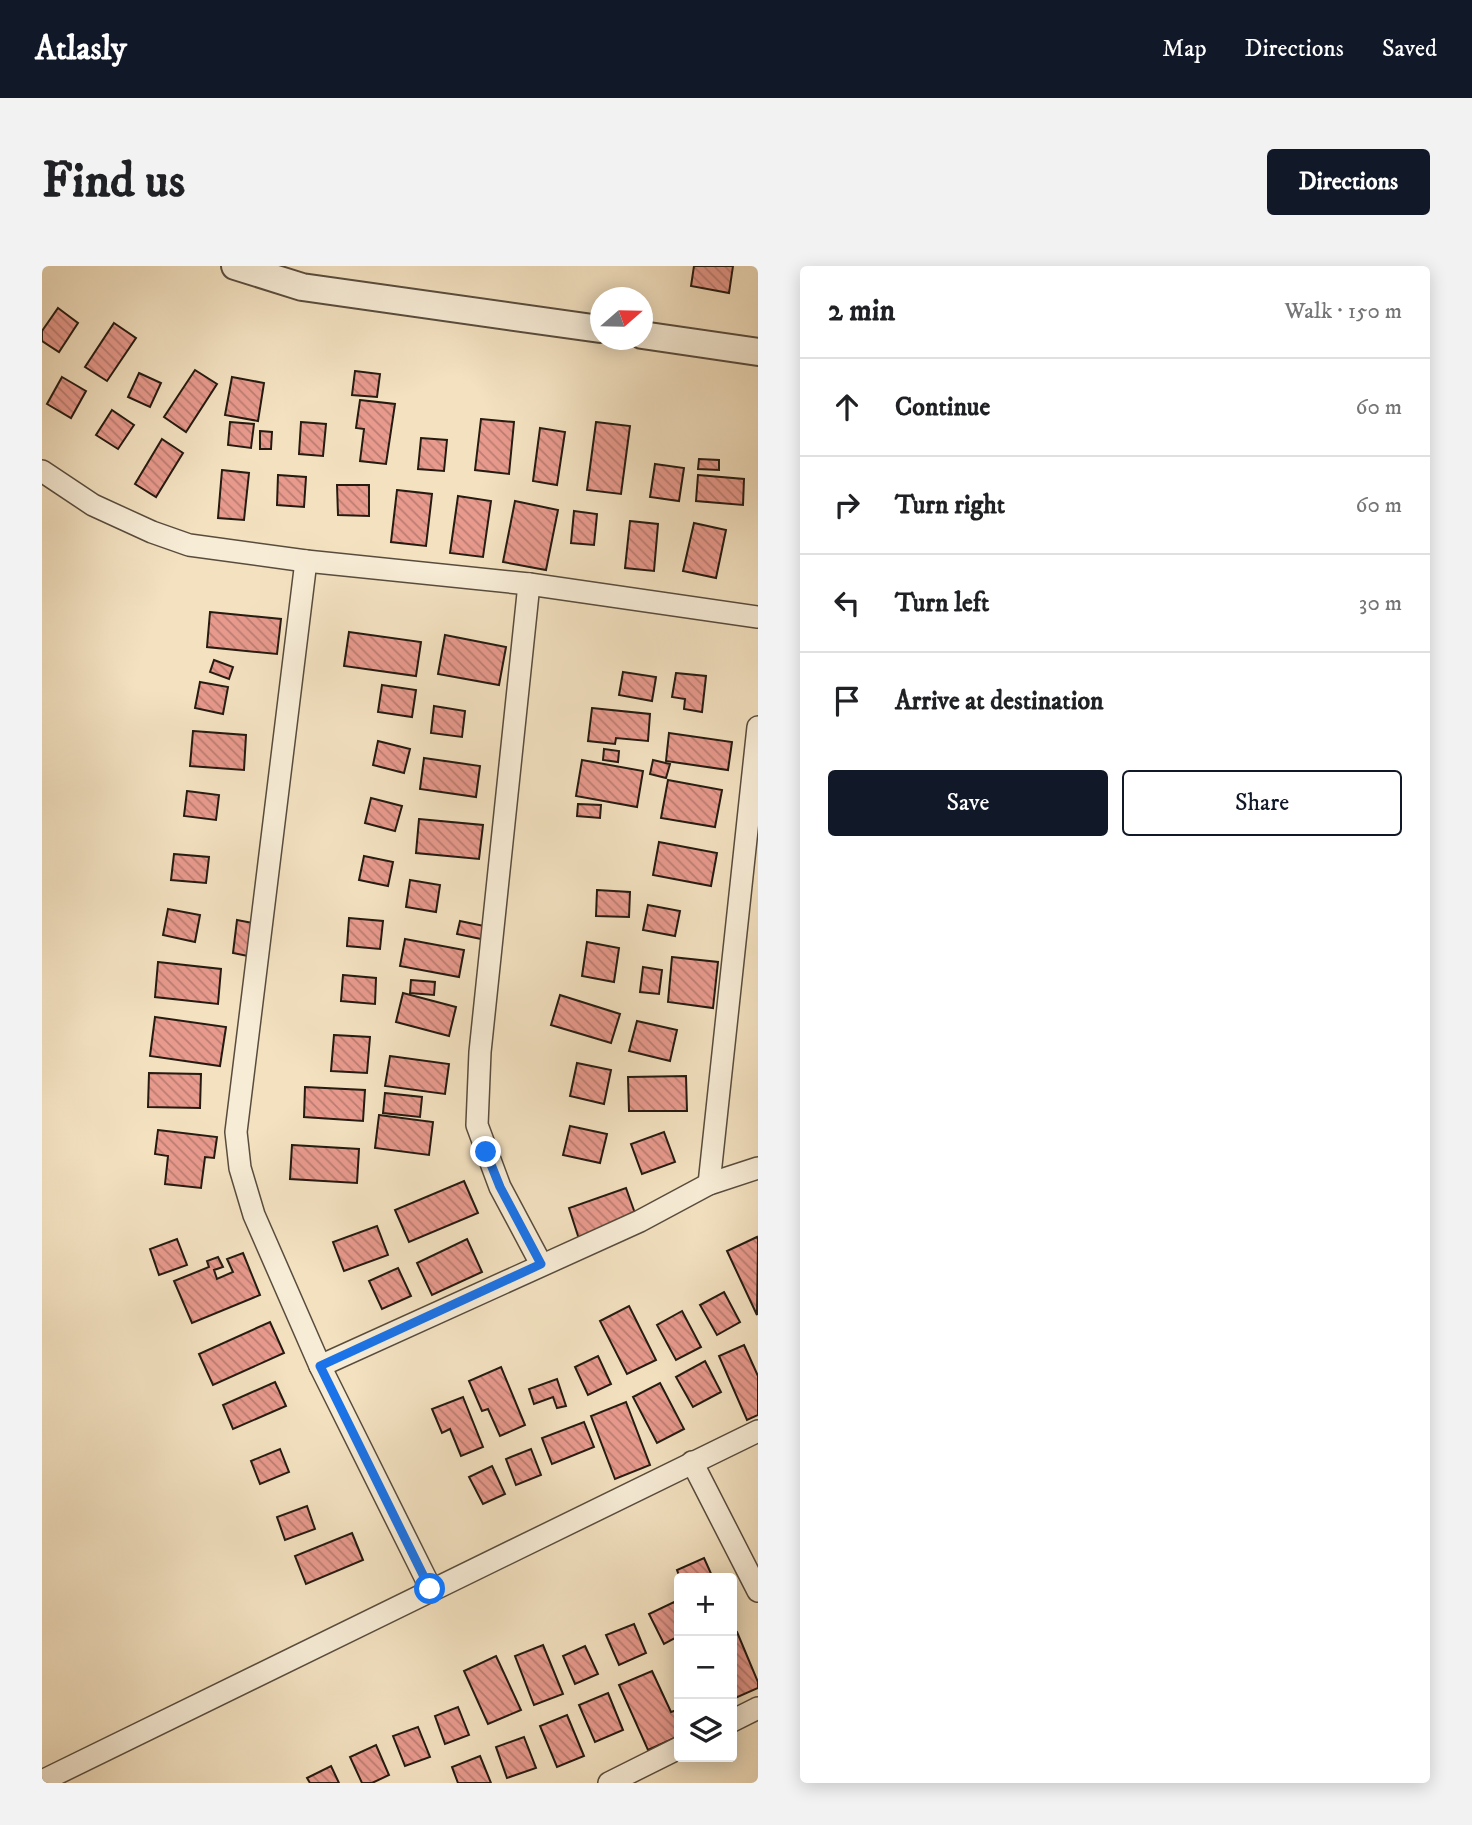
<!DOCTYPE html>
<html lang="en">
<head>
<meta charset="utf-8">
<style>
	:root { --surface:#fff; --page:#f2f2f2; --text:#202124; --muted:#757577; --line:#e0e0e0; --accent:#111827 }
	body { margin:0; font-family:"IM FELL DW Pica",serif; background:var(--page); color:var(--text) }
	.controls { position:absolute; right:21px; bottom:21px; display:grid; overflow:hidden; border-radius:7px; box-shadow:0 4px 18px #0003 }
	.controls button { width:63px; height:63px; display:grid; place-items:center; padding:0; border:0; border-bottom:2px solid var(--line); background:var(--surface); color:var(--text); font:35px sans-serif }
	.compass { position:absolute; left:548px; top:21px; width:63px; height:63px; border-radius:50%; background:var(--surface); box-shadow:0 4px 18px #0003; rotate:70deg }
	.stop { position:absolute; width:21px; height:21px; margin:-16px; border:5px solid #1a73e8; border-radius:50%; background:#fff }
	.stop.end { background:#1a73e8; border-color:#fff; box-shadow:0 2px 7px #0008 }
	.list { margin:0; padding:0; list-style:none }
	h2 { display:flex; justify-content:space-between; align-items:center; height:91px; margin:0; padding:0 28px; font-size:30px }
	h2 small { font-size:23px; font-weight:400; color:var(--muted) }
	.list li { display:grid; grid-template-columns:46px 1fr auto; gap:21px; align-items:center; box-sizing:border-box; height:98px; padding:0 28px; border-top:2px solid var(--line) }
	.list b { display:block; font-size:26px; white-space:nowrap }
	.list em { font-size:23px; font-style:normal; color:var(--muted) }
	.actions { display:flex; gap:14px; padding:21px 28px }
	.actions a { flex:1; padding:16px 0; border:2px solid var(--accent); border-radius:7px; text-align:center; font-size:24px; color:var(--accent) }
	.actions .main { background:var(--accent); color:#fff }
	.icon { flex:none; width:38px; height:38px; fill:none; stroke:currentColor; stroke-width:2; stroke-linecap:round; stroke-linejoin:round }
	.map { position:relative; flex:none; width:716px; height:1517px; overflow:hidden; border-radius:7px }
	header { display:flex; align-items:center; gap:42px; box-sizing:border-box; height:98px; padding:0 35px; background:var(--accent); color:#fff }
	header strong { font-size:33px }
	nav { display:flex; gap:38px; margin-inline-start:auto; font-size:24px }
	.intro { display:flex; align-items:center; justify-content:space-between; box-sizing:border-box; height:168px; padding:0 42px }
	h1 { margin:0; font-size:49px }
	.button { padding:18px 32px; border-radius:7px; background:var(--accent); color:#fff; font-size:24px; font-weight:700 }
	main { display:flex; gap:42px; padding:0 42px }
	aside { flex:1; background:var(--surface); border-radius:7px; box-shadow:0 4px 18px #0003 }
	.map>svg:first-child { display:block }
	.building { fill:url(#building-back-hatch); stroke:#251b11; stroke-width:2 }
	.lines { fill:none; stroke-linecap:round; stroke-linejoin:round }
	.minor-casing { stroke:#584c3d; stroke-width:24 }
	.tertiary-casing { stroke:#584c3d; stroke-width:30 }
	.minor { stroke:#f7ecd6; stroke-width:21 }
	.tertiary { stroke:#f7ecd6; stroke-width:26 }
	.route { stroke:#1a73e8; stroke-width:9 }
</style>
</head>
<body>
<header>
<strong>Atlasly</strong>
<nav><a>Map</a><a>Directions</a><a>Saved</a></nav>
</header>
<div class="intro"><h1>Find us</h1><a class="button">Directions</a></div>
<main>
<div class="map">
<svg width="716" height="1517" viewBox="0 0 716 1517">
	<defs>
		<pattern id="building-back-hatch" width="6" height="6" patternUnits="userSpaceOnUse" patternTransform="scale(1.75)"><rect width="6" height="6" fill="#e89a8d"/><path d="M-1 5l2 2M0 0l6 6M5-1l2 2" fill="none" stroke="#bc7d72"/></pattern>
	</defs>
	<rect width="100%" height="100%" fill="#f3e1c0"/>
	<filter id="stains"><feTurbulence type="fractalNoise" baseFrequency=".00286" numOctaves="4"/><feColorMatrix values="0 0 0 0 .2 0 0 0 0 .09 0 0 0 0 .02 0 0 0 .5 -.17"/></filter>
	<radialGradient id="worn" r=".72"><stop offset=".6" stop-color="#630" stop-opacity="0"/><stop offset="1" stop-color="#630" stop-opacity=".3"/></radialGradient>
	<g class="building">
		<polygon points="652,0 691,0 687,27 649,20"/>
		<polygon points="16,42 36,57 17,86 0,75 0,65"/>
		<polygon points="72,57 94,72 65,115 43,101"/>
		<polygon points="153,104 175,118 144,166 122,151"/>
		<polygon points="313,105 338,108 335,131 310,129"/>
		<polygon points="97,107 119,117 108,141 86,131"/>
		<polygon points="20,111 44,125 29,152 5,138"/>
		<polygon points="190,111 222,117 216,155 183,149"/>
		<polygon points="318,134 353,138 344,198 318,195 322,163 314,162"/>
		<polygon points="70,144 92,159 76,183 54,169"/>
		<polygon points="439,153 472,156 467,208 433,204"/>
		<polygon points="188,156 212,158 209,182 186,179"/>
		<polygon points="259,156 284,158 281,190 257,188"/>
		<polygon points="554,156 588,160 579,228 545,224"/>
		<polygon points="498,162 523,166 515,219 491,215"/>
		<polygon points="218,165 230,166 229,183 218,183"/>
		<polygon points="379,172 405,174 402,205 376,203"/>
		<polygon points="120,173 141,187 114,231 93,218"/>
		<polygon points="657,193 677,194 677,204 656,203"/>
		<polygon points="613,198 642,202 637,235 608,231"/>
		<polygon points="180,204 207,207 202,254 176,252"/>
		<polygon points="236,209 264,211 262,241 235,239"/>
		<polygon points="656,209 702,213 701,239 654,235"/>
		<polygon points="295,219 327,219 327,250 296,249"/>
		<polygon points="355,224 390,228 384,280 349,276"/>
		<polygon points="416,230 449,235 441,291 408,287"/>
		<polygon points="473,235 516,244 504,304 461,296"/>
		<polygon points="532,245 555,248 552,279 529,277"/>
		<polygon points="588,255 616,258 612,305 583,302"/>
		<polygon points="652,257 684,264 674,312 641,305"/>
		<polygon points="168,346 239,353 235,388 165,381"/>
		<polygon points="307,366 379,376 374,410 302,400"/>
		<polygon points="403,369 464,381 457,419 396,408"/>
		<polygon points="172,394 191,401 187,413 168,406"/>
		<polygon points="581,406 614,411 610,435 577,429"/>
		<polygon points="634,407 664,410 660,446 642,443 643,433 630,431"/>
		<polygon points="158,416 186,421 181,448 153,442"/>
		<polygon points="340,419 374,424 370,451 336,446"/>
		<polygon points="392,440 423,445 420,471 389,467"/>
		<polygon points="550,442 608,448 606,475 574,472 573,478 546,475"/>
		<polygon points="151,465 204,469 202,504 148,500"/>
		<polygon points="627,467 690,476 686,504 624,495"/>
		<polygon points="336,475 368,483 362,507 331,499"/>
		<polygon points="562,483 577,485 576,496 561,494"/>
		<polygon points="382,492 438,500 434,531 378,523"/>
		<polygon points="540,494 601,505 595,541 534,530"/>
		<polygon points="611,494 628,498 624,512 608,508"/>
		<polygon points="626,514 680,524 673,561 619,552"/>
		<polygon points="145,525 177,529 174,554 142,550"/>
		<polygon points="329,532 360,540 353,565 323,557"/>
		<polygon points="536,538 559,539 558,552 535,550"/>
		<polygon points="377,553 441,559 437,593 374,587"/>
		<polygon points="617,576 675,587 669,620 611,609"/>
		<polygon points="132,588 167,591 164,617 129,614"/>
		<polygon points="322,590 351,596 346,620 317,614"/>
		<polygon points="368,614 398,619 394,646 364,641"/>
		<polygon points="555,624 588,626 587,651 554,650"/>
		<polygon points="606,639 638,645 633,670 601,664"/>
		<polygon points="126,643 158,649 153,676 121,669"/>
		<polygon points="307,652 341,655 338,683 305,680"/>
		<polygon points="195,654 211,657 206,690 191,687"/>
		<polygon points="418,655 447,661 444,674 415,668"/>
		<polygon points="363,673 422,684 417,711 358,700"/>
		<polygon points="545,676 577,682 572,716 540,710"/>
		<polygon points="630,691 676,696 671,742 626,736"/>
		<polygon points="116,696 179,703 176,738 113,731"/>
		<polygon points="601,701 620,704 617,728 598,726"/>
		<polygon points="301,709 334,712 333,738 299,735"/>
		<polygon points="369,714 393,716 392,729 368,727"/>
		<polygon points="361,727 414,741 407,770 354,756"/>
		<polygon points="518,729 578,748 569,777 509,759"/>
		<polygon points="113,751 184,761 178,800 108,790"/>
		<polygon points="595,755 635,764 628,795 587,785"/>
		<polygon points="292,769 328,771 325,807 289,805"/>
		<polygon points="348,790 407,798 403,828 343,820"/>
		<polygon points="535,797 569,804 562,838 528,830"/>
		<polygon points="107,807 159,808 158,842 106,841"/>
		<polygon points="644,810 645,845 587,845 586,811"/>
		<polygon points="263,821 323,824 321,855 262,851"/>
		<polygon points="343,827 380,831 378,851 341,847"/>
		<polygon points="337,849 391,856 387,889 333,882"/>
		<polygon points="528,860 565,868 558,897 521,889"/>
		<polygon points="116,864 175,871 172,892 163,891 159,922 123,918 126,890 113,888"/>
		<polygon points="622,866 633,896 600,908 589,878"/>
		<polygon points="250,879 317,883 315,917 248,913"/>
		<polygon points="422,915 436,947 367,976 353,944"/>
		<polygon points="584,922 595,953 537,973 527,942"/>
		<polygon points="335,960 346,989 302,1005 291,976"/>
		<polygon points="715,971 716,974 715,1049 685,985"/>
		<polygon points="135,973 145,999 117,1009 108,983"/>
		<polygon points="425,973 440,1006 390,1029 375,997"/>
		<polygon points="201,987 218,1029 150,1057 132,1015 167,1001 165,995 176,991 181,1001 172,1004 175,1013 191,1006 185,993"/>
		<polygon points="356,1002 369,1030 340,1043 327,1015"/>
		<polygon points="682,1026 698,1056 675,1069 658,1039"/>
		<polygon points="587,1040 614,1094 585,1108 558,1055"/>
		<polygon points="640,1045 659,1081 634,1094 615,1059"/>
		<polygon points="228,1056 242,1087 171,1119 157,1088"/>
		<polygon points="702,1079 716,1110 716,1149 705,1154 677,1090"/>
		<polygon points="556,1090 569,1118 546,1129 533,1101"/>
		<polygon points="663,1095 679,1126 651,1141 634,1111"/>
		<polygon points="459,1101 483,1159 458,1170 446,1143 440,1145 427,1115"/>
		<polygon points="515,1113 524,1140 515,1142 511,1131 492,1138 487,1123"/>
		<polygon points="233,1116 244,1140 191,1163 181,1139"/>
		<polygon points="618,1117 642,1163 615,1177 591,1131"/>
		<polygon points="421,1131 441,1181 419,1190 408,1163 400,1167 390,1143"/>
		<polygon points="584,1136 608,1199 573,1213 549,1150"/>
		<polygon points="542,1156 552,1181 510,1198 500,1172"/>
		<polygon points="238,1183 247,1206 218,1218 209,1195"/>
		<polygon points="489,1183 499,1209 474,1219 464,1193"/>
		<polygon points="450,1200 463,1228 441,1238 427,1211"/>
		<polygon points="265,1240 273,1263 243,1274 235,1251"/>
		<polygon points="310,1267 321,1294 264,1318 253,1290"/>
		<polygon points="662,1292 671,1312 638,1312 635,1304"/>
		<polygon points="632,1336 637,1346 637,1370 622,1378 607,1348"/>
		<polygon points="592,1358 604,1387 577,1399 564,1369"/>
		<polygon points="695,1366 716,1416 716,1422 691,1433 690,1368"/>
		<polygon points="501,1379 521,1428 492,1439 473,1390"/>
		<polygon points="543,1380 556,1408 533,1418 521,1390"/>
		<polygon points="454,1390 479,1444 446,1458 422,1405"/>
		<polygon points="610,1405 629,1446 635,1444 637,1448 637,1470 606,1484 577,1419"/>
		<polygon points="566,1427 581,1464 553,1476 537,1439"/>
		<polygon points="416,1441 427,1469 403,1478 393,1450"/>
		<polygon points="525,1449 542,1490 515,1501 498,1460"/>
		<polygon points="376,1461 388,1491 363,1500 351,1470"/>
		<polygon points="482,1471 494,1502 465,1512 454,1481"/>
		<polygon points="334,1479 347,1509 330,1517 320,1517 308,1491"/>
		<polygon points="438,1490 449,1517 416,1517 410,1501"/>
		<polygon points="289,1500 297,1517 268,1517 265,1512"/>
	</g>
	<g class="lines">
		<g class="minor-casing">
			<g id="minor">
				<polyline points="0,205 51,239 110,266 147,279 264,295 487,318 716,351"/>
				<polyline points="264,295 194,866 198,902 212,949 278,1100 389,1323"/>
				<polyline points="487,318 438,786 435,859 458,921 499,998"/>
				<polyline points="667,918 716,461"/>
				<polyline points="278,1100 598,955 667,918 716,902"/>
				<polyline points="650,1196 716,1325"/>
				<polyline points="690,1455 716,1442"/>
				<polyline points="0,1515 716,1165"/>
				<polyline points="567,1517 637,1482"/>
			</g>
		</g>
		<g class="tertiary-casing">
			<g id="tertiary">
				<polyline points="193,0 260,21 558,63"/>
				<polyline points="600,69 716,86"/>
			</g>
		</g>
		<use href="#minor" class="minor"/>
		<use href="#tertiary" class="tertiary"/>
	</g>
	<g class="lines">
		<polyline class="route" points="388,1323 278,1100 499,998 458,921 444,886"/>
	</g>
	<rect width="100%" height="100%" filter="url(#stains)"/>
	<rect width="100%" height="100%" fill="url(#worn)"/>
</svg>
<div class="controls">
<button>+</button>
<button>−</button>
<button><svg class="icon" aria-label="layers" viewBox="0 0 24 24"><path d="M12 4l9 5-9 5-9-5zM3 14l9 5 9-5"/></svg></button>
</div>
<svg class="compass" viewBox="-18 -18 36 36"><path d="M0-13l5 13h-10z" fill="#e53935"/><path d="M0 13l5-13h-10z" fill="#757577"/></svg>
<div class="stop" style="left:388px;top:1323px"></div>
<div class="stop end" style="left:444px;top:886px"></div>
</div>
<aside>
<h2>2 min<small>Walk · 150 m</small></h2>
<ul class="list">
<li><svg class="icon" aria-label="ahead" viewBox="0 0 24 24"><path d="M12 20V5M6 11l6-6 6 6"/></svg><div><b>Continue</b></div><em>60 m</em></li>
<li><svg class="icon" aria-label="right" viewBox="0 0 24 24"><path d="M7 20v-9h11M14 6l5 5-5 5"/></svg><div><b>Turn right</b></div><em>60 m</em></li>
<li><svg class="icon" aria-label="left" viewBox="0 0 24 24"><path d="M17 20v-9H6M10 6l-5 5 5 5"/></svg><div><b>Turn left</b></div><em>30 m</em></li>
<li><svg class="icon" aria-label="arrive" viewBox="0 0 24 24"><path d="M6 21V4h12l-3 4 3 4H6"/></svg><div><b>Arrive at destination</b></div></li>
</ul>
<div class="actions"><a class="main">Save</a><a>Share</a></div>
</aside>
</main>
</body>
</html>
